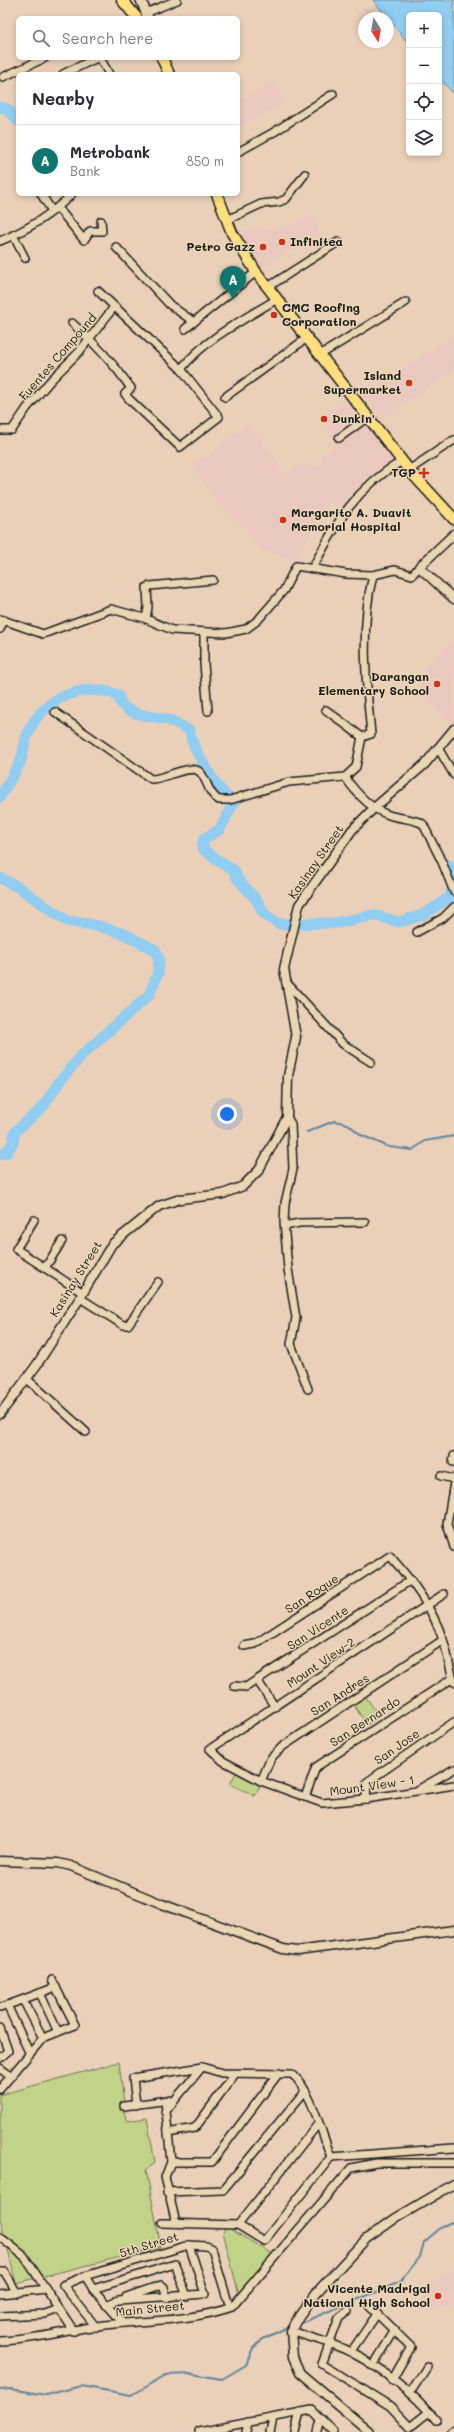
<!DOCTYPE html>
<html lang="en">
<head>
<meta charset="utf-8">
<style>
	:root { --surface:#fff; --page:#f7f7f7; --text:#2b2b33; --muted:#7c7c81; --line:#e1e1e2; --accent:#0f766e }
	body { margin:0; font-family:Mali,sans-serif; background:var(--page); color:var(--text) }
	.controls { position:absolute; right:12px; top:12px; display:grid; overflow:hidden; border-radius:6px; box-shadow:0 2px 6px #0003 }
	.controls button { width:36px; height:36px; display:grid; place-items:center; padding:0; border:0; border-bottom:1px solid var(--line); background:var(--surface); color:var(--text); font:20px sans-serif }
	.compass { position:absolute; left:358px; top:12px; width:36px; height:36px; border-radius:50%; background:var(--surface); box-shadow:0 2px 6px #0003; rotate:169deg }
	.you { position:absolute; left:227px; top:1114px; width:14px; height:14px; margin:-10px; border:3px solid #fff; border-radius:50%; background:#1a73e8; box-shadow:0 0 0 6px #1a73e833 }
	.badge { display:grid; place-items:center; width:26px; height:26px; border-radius:50%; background:var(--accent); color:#fff; font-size:13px; font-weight:700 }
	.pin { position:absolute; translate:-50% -33px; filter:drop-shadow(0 1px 2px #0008) }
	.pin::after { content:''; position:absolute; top:21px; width:14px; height:12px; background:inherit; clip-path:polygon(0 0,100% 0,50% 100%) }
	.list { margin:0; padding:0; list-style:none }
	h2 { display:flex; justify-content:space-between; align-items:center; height:52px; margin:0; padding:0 16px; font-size:17px }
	h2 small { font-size:13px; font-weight:400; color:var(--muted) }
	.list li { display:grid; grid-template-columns:26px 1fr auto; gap:12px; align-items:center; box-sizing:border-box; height:72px; padding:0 16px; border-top:1px solid var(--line) }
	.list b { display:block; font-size:15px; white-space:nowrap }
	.list p { margin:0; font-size:13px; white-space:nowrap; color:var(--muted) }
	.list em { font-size:13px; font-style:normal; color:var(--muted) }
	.icon { flex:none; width:22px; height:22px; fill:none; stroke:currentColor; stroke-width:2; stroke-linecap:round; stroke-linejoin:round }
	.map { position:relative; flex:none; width:454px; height:2432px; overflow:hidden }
	.search { position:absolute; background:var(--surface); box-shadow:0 2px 6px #0003; left:16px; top:16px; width:224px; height:44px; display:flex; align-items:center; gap:10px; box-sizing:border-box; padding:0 14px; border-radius:6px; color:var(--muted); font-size:15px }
	.panel { position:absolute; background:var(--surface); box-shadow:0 2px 6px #0003; left:16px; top:72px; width:224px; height:124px; border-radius:6px }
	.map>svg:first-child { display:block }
	.built { fill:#ebc8bf }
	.green { fill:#c1d388; stroke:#6e7852 }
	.water { fill:#91ccf1; stroke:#62869c }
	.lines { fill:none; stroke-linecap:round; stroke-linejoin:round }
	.stream { stroke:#62869c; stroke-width:2 }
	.river { stroke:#91ccf1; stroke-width:11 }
	.minor-casing { stroke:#1c1c1c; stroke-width:10 }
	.tertiary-casing { stroke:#1c1c1c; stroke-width:11 }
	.secondary-casing { stroke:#1c1c1c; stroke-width:12 }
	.primary-casing { stroke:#1c1c1c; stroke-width:13 }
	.minor { stroke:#ead6b4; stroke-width:7 }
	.tertiary { stroke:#ead6b4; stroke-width:8 }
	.secondary { stroke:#ead6b4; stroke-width:9 }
	.primary { stroke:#fedf80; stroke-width:10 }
	.poi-dot { fill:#c8321e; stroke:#ead6b4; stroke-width:1.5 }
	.labels { text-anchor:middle; stroke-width:3; stroke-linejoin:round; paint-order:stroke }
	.poi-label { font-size:12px; font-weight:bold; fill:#1c1c1c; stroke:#ead6b4; text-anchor:end }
	.street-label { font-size:12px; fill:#1c1c1c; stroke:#ead6b4 }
</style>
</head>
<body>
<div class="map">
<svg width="454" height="2432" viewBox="0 0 454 2432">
	<rect width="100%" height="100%" fill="#ead0b9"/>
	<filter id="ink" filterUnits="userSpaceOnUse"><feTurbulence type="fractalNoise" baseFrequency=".025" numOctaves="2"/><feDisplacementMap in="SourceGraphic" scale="8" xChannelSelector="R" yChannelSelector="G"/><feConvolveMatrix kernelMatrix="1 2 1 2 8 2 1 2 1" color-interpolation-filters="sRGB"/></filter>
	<g filter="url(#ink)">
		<g class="built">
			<polygon points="274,81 285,103 238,127 238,101"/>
			<polygon points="311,215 321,233 262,268 249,252 239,231 286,227"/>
			<polygon points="454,335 454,371 381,419 363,394"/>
			<polygon points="347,400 360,418 334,437 321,418"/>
			<polygon points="247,424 279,462 280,472 287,473 300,465 315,467 324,460 320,456 367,424 396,461 377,470 364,481 343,505 332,501 293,561 261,550 245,529 213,498 192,463 209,454"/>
			<polygon points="454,639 454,719 450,723 421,695 420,672"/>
			<polygon points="454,2268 454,2303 428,2312 420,2290"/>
		</g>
		<g class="green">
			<polygon points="363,1693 379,1716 367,1725 351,1701"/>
			<polygon points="237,1771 261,1783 255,1796 230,1784"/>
			<polygon points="119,2062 126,2121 147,2118 155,2163 146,2170 161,2247 16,2283 0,2218 0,2095"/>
			<polygon points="227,2227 274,2255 239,2295 223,2232"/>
		</g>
		<polygon class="water" points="373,0 454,0 454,94 439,78 439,15 409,15 409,44"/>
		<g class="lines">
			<g class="stream">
				<polyline points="307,1132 334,1121 348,1124 361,1135 389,1147 412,1150 425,1141 454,1136"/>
				<polyline points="298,2324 400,2282 420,2257 424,2242 443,2226 454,2221"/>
				<polyline points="0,2390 11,2389 46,2395 81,2386 131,2395 166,2375 192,2374 222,2379 246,2365 253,2348 263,2339 290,2326"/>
			</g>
			<g class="river">
				<polyline points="0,107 7,109 18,121"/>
				<path d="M0,797C7,785 15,773 21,760C24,752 24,742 28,733C44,697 82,682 118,695C121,716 150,715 165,719C174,721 182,726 190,731C191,747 220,795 234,802L220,829L204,839L202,848L218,861L234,870L237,878L258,902L263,913L279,924L336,923L374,915L399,922L423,915L450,897L454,880"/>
				<polyline points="449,865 454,871"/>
				<polyline points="0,878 18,887 67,921 99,926 124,934 155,950 159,959 158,973 149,995 82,1055 59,1082 43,1107 15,1132 13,1143 6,1153 0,1154"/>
			</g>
			<g class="minor-casing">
				<g id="minor">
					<polyline points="146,13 177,0"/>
					<polyline points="100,58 109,74"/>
					<polyline points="63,74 97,58"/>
					<polyline points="3,77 45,58"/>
					<polyline points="238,152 274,132 333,94"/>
					<polyline points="41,194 52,211"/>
					<polyline points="58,208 84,240 90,231 102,231 101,221"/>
					<polyline points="227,220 261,204 279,202 286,199 305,174"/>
					<polyline points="13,235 25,258"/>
					<path d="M0,241C27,230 52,214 72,194"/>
					<polyline points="116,247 170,305 194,322"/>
					<polyline points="268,287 338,242"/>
					<path d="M72,323C94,342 114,364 131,388L125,394L129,399L180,447L219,417L181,369L98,291"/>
					<polyline points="185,329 256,272"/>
					<polyline points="320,355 406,302"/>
					<path d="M181,369C206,338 243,320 277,299"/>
					<polyline points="225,397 307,338"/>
					<polyline points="0,430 12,430 27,408 51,380 79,352 114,307"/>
					<polyline points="339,438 368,417"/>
					<polyline points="409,470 454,440"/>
					<path d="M312,569C337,522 355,488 402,461"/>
					<polyline points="0,619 43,634 111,609 144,618 172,630 226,633 246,629 258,620 284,590 296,566 346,574 373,575 395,570 412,575 419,567"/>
					<polyline points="146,619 148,607 147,587 150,586 213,580"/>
					<polyline points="0,629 4,620"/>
					<polyline points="204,632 204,664 208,711"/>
					<polyline points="326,710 362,737"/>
					<path d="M55,712L151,779C162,780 191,763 200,772C208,781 208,794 219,800H230L289,782L345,777L356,767L362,737"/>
					<path d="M362,737L371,734C366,682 360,626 373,575"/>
					<polyline points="438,748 454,775"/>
					<path d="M345,777C356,793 370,809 389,815C400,819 413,818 423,824L442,862L454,892"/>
					<polyline points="417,932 443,918 454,907"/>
					<polyline points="286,982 343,1044 371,1062"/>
					<polyline points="287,1117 291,1124 293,1169 285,1203 284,1222 288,1269 296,1318 291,1344 308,1389"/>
					<polyline points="34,1220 16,1249 45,1268"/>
					<polyline points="285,1226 299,1223 365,1222"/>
					<polyline points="62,1241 45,1268 83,1293"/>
					<polyline points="80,1298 123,1325 128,1325 158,1282"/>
					<polyline points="26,1378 86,1432"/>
					<polyline points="453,1462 454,1456"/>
					<polyline points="441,1476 454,1479"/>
					<polyline points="454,1482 447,1524 454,1547"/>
					<polyline points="444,1594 210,1749 223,1761 261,1781 322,1803 366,1799 454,1785"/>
					<path d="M244,1646L255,1644L390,1556C413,1582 432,1607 443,1640C448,1653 449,1668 454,1682"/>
					<polyline points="257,1680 275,1707"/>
					<polyline points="234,1686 246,1687 411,1580"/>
					<polyline points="261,1781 271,1758 282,1747 443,1640"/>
					<polyline points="421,1788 454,1769"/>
					<polyline points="305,1797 316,1767 453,1678"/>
					<polyline points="366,1799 367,1782 454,1722"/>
					<polyline points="40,1993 58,2032"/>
					<polyline points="23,2000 43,2038"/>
					<polyline points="7,2005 29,2052"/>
					<polyline points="0,2008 56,1987"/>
					<polyline points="0,2028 8,2051 0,2058"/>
					<polyline points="0,2068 11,2076"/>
					<polyline points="0,2089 43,2038 75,2025 52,1980"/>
					<polyline points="165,2101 171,2162 165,2177 176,2223"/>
					<path d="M136,2105L133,2078L202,2067L222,2073L292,2074C311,2089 322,2134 331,2157"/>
					<polyline points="124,2106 169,2100"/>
					<polyline points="165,2112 202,2067"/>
					<polyline points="168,2133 195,2128 235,2074"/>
					<polyline points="171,2162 212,2162 279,2073"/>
					<polyline points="167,2192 223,2190 305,2091"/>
					<polyline points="162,2223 238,2225 264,2241 331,2157 454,2148"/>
					<polyline points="238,2225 318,2124"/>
					<polyline points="0,2237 24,2256 74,2331"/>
					<polyline points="0,2271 4,2271 17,2293"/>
					<polyline points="85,2276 93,2289 123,2323"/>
					<polyline points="93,2289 175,2264 187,2296"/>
					<polyline points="0,2294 46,2289"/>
					<polyline points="126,2297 161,2285 164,2287 167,2298"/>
					<polyline points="106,2305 118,2300 205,2294 189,2245"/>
					<polyline points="369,2306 411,2347 392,2380"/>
					<polyline points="348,2311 339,2318 322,2364 390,2406 410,2427 429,2412"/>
					<polyline points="0,2316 45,2314 59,2309"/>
					<polyline points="96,2327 63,2285 85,2276 189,2245 206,2246 212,2249 228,2302"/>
					<path d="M291,2331C311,2338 334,2343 352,2353C383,2369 414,2393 436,2420"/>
					<path d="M0,2341C33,2340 64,2331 97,2326C141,2320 189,2322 232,2307L351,2168L376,2163H454"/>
					<polyline points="351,2352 377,2314"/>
					<polyline points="373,2366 395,2330"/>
					<polyline points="410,2393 427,2367"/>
					<polyline points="199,2432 312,2410 334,2432"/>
					<polyline points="246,2432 248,2422"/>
					<polyline points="270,2432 273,2418"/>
					<polyline points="295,2432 300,2412"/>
					<polyline points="318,2432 321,2419"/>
					<polyline points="451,2432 454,2430"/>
				</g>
			</g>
			<g class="tertiary-casing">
				<g id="tertiary">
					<polyline points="454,534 419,567 454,599"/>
					<polyline points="0,1414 36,1366 80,1298 112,1244 159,1206 180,1199 223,1194 243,1186 259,1170 287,1117 288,1076 296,1037 284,969 299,905 352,830 374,808 425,764 454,729"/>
					<polyline points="0,1861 58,1863 71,1866 162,1904 283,1949 297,1951 454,1930"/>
					<polyline points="370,2432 300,2373 293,2357 291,2331 299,2316 316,2293 366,2239 396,2218 454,2184"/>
				</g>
			</g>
			<g class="secondary-casing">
				<polyline id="secondary" points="141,0 148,18"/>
			</g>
			<g class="primary-casing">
				<g id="primary">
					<polyline points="122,0 137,18"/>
					<polyline points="162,58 169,74"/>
					<polyline points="217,194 232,233 256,272 409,470 454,519"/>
				</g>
			</g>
			<use href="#minor" class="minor"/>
			<use href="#tertiary" class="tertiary"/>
			<use href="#secondary" class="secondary"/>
			<use href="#primary" class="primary"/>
		</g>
	</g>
	<g class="poi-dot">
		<circle cx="282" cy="242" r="4"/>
		<circle cx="263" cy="247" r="4"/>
		<circle cx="274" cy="315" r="4"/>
		<circle cx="409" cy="383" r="4"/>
		<circle cx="324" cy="419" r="4"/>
		<path d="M422 467h4v4h4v4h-4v4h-4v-4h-4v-4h4z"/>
		<circle cx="283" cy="520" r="4"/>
		<circle cx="437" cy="684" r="4"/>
		<circle cx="438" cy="2296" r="4"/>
	</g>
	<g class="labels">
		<g class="poi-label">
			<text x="290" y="246" text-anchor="start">Infinitea</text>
			<text x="255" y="251">Petro Gazz</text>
			<text x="282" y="312" text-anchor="start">CMC Roofing<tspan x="282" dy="14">Corporation</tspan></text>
			<text x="401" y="380">Island<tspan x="401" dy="14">Supermarket</tspan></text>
			<text x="332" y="423" text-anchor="start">Dunkin'</text>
			<text x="416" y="477">TGP</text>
			<text x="291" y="517" text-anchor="start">Margarito A. Duavit<tspan x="291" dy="14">Memorial Hospital</tspan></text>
			<text x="429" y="681">Darangan<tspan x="429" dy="14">Elementary School</tspan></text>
			<text x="430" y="2293">Vicente Madrigal<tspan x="430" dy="14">National High School</tspan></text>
		</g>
		<g class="street-label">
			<text transform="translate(58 357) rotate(-49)" y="4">Fuentes Compound</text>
			<text transform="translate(316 862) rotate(-55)" y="4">Kasinay Street</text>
			<text transform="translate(76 1279) rotate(-58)" y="4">Kasinay Street</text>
			<text transform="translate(312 1594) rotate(-33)" y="4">San Roque</text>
			<text transform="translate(318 1628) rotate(-33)" y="4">San Vicente</text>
			<text transform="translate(321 1663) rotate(-34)" y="4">Mount View-2</text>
			<text transform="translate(340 1695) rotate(-33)" y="4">San Andres</text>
			<text transform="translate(365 1722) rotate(-33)" y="4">San Bernardo</text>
			<text transform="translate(397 1747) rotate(-35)" y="4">San Jose</text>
			<text transform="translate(372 1786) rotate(-8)" y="4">Mount View - 1</text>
			<text transform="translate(149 2245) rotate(-17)" y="4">5th Street</text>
			<text transform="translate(150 2309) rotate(-6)" y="4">Main Street</text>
		</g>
	</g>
</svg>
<div class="controls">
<button>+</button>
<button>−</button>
<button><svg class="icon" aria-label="locate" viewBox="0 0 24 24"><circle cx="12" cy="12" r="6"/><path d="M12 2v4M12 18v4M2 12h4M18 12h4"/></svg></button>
<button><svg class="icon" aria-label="layers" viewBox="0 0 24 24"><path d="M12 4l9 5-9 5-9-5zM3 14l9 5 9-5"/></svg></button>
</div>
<svg class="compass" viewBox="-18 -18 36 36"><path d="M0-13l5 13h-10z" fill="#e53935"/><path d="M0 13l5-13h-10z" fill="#7c7c81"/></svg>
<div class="you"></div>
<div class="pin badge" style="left:233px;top:299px">A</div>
<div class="search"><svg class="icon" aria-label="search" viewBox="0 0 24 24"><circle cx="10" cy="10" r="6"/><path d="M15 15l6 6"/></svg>Search here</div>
<section class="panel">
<h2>Nearby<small></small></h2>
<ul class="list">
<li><span class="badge">A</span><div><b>Metrobank</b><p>Bank</p></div><em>850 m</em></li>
</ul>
</section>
</div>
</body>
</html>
